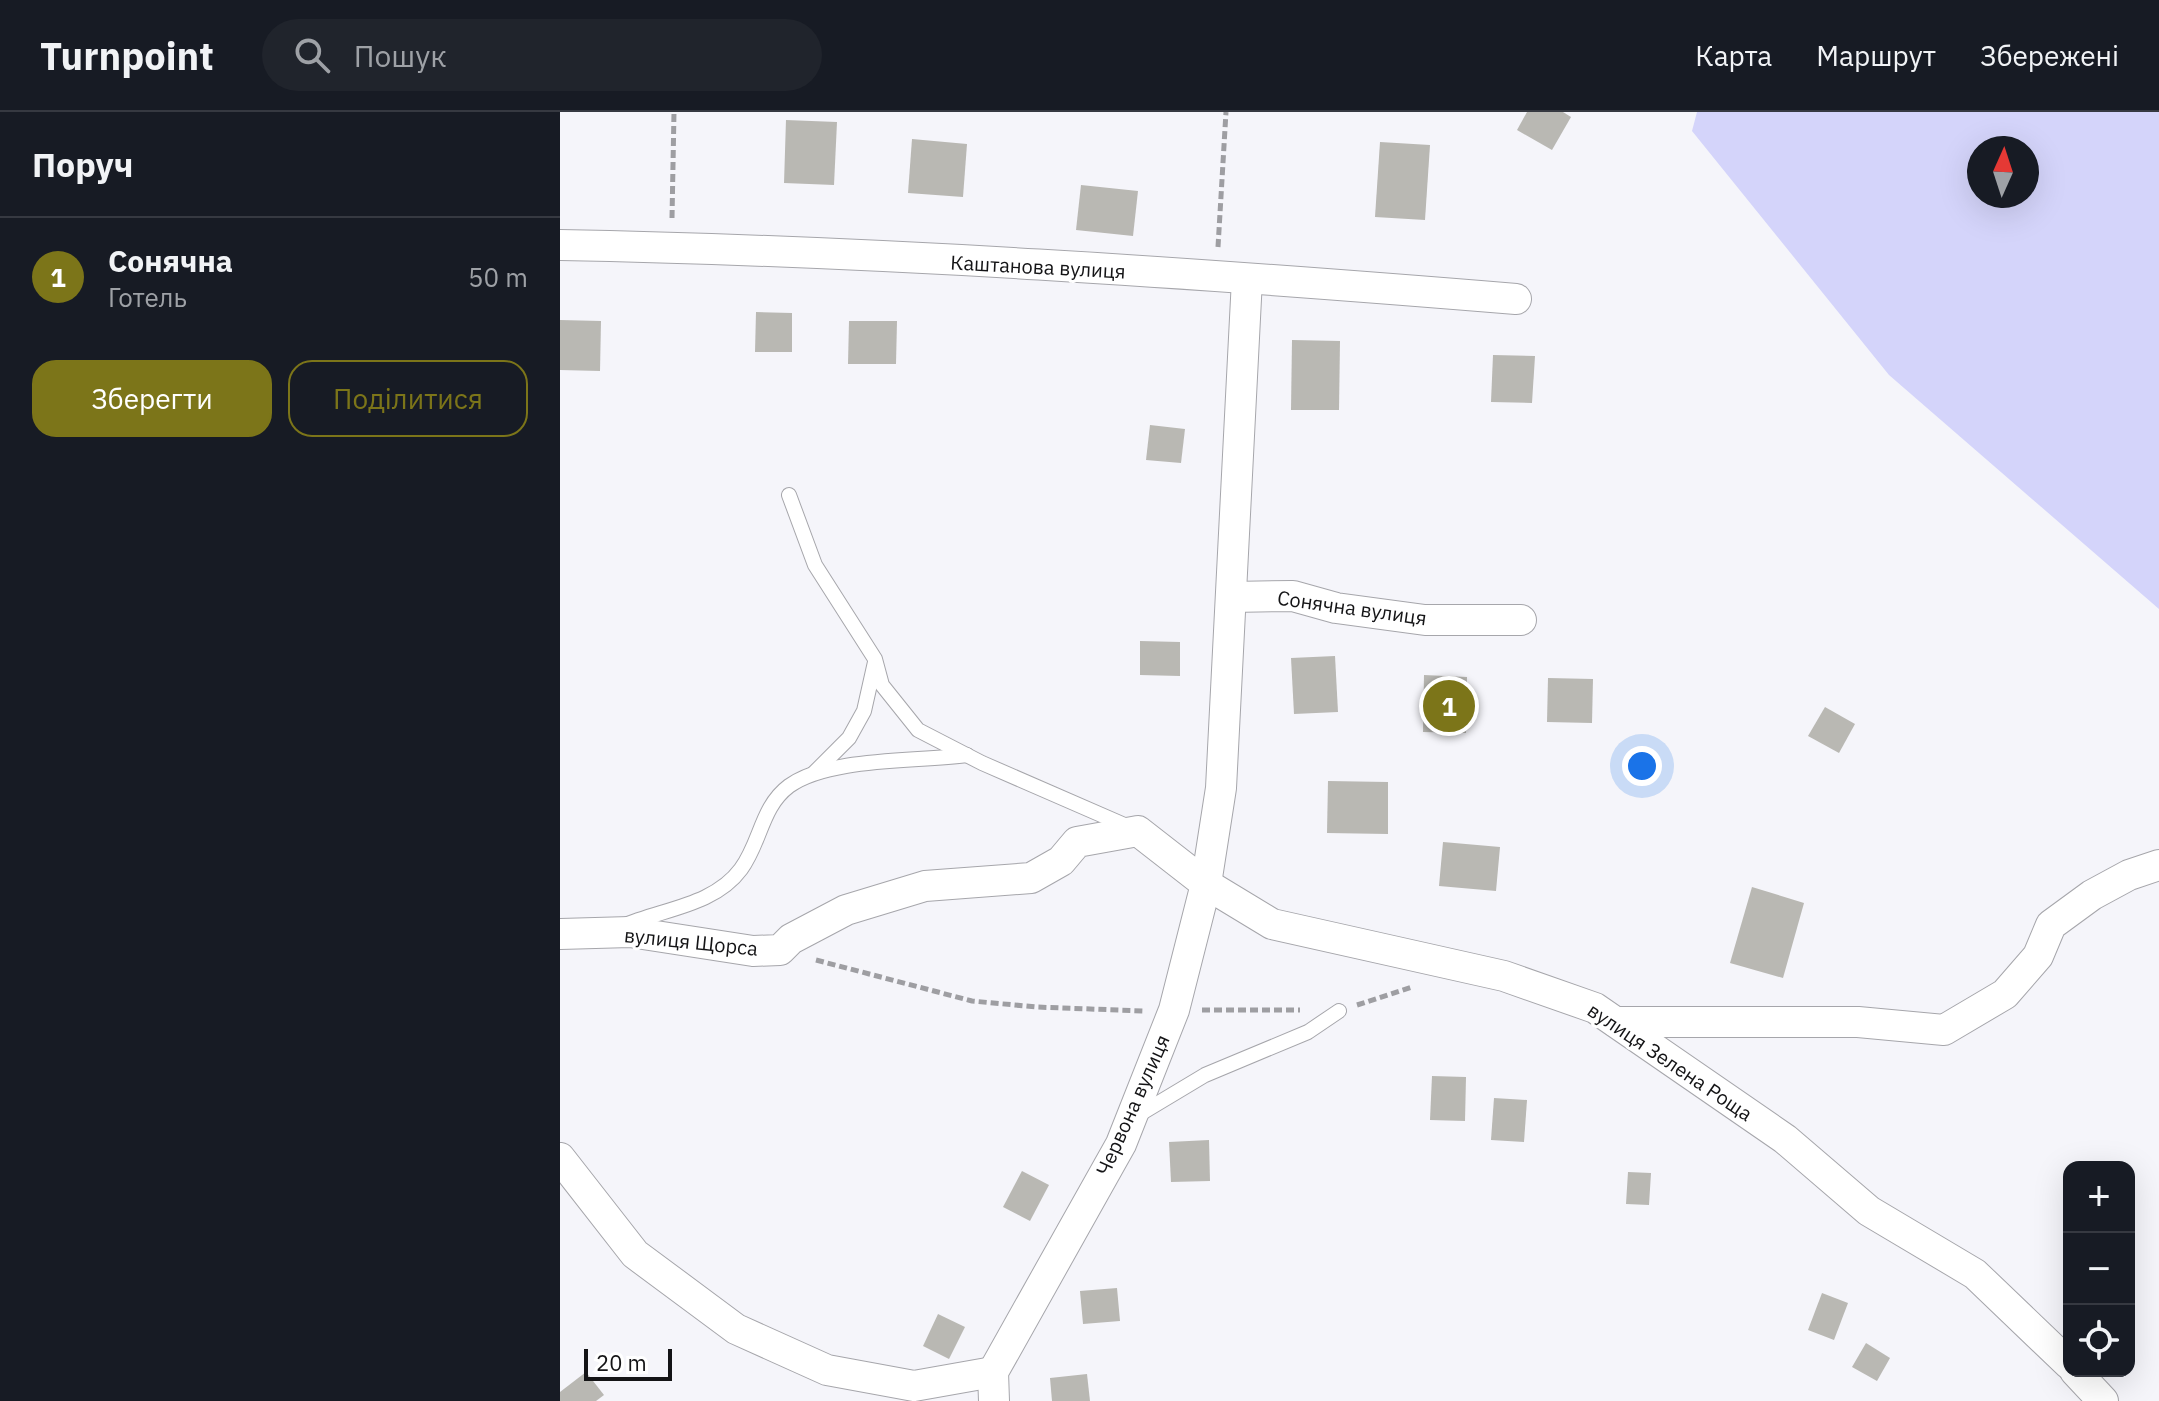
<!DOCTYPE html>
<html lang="uk">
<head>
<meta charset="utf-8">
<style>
	:root { --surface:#171b24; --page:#20242c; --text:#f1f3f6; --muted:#9ea1a6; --line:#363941; --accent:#7c7519 }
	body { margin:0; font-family:"IBM Plex Sans",sans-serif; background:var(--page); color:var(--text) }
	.controls { position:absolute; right:24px; bottom:24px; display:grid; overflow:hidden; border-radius:16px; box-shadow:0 8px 32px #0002 }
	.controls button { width:72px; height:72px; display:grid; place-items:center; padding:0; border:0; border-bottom:2px solid var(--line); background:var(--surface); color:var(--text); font:40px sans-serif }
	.compass { position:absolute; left:1407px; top:24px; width:72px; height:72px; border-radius:50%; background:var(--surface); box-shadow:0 8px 32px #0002; rotate:3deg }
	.scale { position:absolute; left:24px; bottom:20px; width:88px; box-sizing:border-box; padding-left:8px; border:4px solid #141416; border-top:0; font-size:22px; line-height:28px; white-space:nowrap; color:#141416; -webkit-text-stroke:6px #fff; paint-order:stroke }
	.you { position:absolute; left:1082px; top:654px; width:28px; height:28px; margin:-20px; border:6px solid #fff; border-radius:50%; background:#1a73e8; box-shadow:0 0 0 12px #1a73e833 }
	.badge { display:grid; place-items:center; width:52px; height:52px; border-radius:50%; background:var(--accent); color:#fff; font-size:26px; font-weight:700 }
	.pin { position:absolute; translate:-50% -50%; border:4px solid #fff; box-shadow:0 2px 8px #0006 }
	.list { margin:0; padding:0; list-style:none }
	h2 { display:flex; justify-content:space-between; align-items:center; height:104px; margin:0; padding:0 32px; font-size:34px }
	h2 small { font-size:26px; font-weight:400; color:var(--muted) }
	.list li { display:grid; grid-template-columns:52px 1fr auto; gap:24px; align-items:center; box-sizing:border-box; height:120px; padding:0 32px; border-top:2px solid var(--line) }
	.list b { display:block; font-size:30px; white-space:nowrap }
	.list p { margin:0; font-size:26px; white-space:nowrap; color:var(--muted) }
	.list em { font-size:26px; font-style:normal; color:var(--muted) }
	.actions { display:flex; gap:16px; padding:24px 32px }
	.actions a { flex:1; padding:18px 0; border:2px solid var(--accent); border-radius:24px; text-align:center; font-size:28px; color:var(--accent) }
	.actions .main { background:var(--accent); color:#fff }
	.icon { flex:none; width:44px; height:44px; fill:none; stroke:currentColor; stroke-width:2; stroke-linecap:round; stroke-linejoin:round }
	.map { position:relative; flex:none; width:1599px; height:1289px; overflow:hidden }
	header { display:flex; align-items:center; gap:48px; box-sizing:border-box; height:112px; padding:0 40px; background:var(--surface); border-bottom:2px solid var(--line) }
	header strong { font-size:38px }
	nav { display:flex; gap:44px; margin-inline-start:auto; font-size:28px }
	.search { width:560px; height:72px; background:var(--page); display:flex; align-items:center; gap:20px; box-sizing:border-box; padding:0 28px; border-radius:44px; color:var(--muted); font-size:30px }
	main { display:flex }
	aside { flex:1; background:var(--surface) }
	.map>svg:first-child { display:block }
	.green { fill:#d4d4fa; fill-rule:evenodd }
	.building { fill:#b9b8b3 }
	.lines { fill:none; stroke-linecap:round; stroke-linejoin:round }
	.lane-casing { stroke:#a6a6ab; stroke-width:16 }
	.street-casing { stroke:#a6a6ab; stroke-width:32 }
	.path { stroke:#9e9ea2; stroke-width:5; stroke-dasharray:8 4; stroke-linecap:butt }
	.lane { stroke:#fff; stroke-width:14 }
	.street { stroke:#fff; stroke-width:30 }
	.labels { text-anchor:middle; stroke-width:6; stroke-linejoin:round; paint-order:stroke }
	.street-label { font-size:20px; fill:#141416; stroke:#fff }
</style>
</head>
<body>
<header>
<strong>Turnpoint</strong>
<div class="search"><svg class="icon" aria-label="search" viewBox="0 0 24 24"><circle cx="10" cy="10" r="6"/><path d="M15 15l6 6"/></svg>Пошук</div>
<nav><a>Карта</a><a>Маршрут</a><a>Збережені</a></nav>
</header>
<main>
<aside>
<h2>Поруч<small></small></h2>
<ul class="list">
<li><span class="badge">1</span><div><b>Сонячна</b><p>Готель</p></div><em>50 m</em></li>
</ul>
<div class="actions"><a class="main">Зберегти</a><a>Поділитися</a></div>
</aside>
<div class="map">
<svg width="1599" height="1289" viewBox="0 0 1599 1289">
	<rect width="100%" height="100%" fill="#f5f5fa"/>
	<path class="green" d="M1137,0H1599V497L1329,263L1132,19ZM1419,36H1467V84H1419Z"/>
	<g class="building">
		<polygon points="967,0 1003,0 1011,5 992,38 957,18"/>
		<polygon points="226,8 277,10 274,73 224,71"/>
		<polygon points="352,27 407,32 403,85 348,81"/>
		<polygon points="820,30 870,33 865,108 815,105"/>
		<polygon points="521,73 578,79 573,124 516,118"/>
		<polygon points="196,200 232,201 232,240 195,240"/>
		<polygon points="0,208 41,209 40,259 0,258"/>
		<polygon points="289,209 337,209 336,252 288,252"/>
		<polygon points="732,228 780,229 779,298 731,298"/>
		<polygon points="933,243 975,244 972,291 931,290"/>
		<polygon points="590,313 625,317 621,351 586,348"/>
		<polygon points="580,529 620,530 620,564 580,563"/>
		<polygon points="775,544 778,600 734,602 731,546"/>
		<polygon points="864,563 907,565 906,621 863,620"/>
		<polygon points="988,566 1033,567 1032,611 987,610"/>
		<polygon points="1265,595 1295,612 1279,641 1248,624"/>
		<polygon points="768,669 828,670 828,722 767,721"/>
		<polygon points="883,730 940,735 936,779 879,774"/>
		<polygon points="1192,775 1244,791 1223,866 1170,851"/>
		<polygon points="872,964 906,965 905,1009 870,1008"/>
		<polygon points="934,986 967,988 964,1030 931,1028"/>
		<polygon points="649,1028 650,1069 611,1070 609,1030"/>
		<polygon points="462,1059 489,1073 470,1109 443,1095"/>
		<polygon points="1068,1060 1091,1061 1089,1093 1066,1092"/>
		<polygon points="557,1176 560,1209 523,1212 520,1179"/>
		<polygon points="1262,1181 1288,1191 1274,1228 1248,1218"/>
		<polygon points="378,1202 405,1215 389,1247 363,1234"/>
		<polygon points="1306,1231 1330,1246 1317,1269 1292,1255"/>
		<polygon points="26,1260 44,1283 36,1289 0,1289 0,1280"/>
		<polygon points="527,1262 530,1289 492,1289 490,1266"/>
	</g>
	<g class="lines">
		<g class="lane-casing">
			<g id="lane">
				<polyline points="229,383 255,453 315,547 322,573 358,618 422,651 569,715"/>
				<polyline points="254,661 289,626 304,599 315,550"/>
				<path d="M63,814C101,797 154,794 181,757C201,730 201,695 229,674C269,645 357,650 407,643"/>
				<polyline points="575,1005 645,963 748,920 779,899"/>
			</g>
		</g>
		<g class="street-casing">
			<g id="street">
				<path d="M0,133C319,139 639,161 956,187"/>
				<polyline points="671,485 733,484 776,496 865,508 961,508"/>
				<polyline points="0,822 70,820 193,839 220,838 231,827 286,798 365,774 471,766 501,749 517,730 578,719 646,772 712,812 944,864 1035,896 1225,1027 1309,1099 1415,1162 1509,1252"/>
				<polyline points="1056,910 1298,910 1384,918 1445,882 1478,844 1491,813 1532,783 1569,763 1599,753"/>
				<polyline points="0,1046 75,1142 176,1217 267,1258 354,1274 433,1260"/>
				<polyline points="1515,1259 1543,1289"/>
				<polyline points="434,1289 433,1260 561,1032 614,898 646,772 661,676 687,167"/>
			</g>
		</g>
		<g class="path">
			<polyline points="112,106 114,0"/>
			<polyline points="658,135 666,0"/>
			<polyline points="256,848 412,889 476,895 584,899"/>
			<polyline points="797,893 852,875"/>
			<polyline points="642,898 740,898"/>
		</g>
		<use href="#lane" class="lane"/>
		<use href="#street" class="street"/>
	</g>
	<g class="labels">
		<g class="street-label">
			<text transform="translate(478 155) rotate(3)" y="7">Каштанова вулиця</text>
			<text transform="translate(792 496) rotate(8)" y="7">Сонячна вулиця</text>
			<text transform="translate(131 830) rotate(6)" y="7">вулиця Щорса</text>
			<text transform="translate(1110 950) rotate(34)" y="7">вулиця Зелена Роща</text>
			<text transform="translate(573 993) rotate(-66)" y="7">Червона вулиця</text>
		</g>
	</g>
</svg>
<div class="controls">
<button>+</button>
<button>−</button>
<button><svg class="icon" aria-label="locate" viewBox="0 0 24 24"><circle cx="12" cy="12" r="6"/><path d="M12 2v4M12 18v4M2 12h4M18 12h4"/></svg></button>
</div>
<svg class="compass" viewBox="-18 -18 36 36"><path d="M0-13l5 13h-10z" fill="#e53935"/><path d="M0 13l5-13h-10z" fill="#9ea1a6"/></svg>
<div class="scale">20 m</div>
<div class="you"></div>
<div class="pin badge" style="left:889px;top:594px">1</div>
</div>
</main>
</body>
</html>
